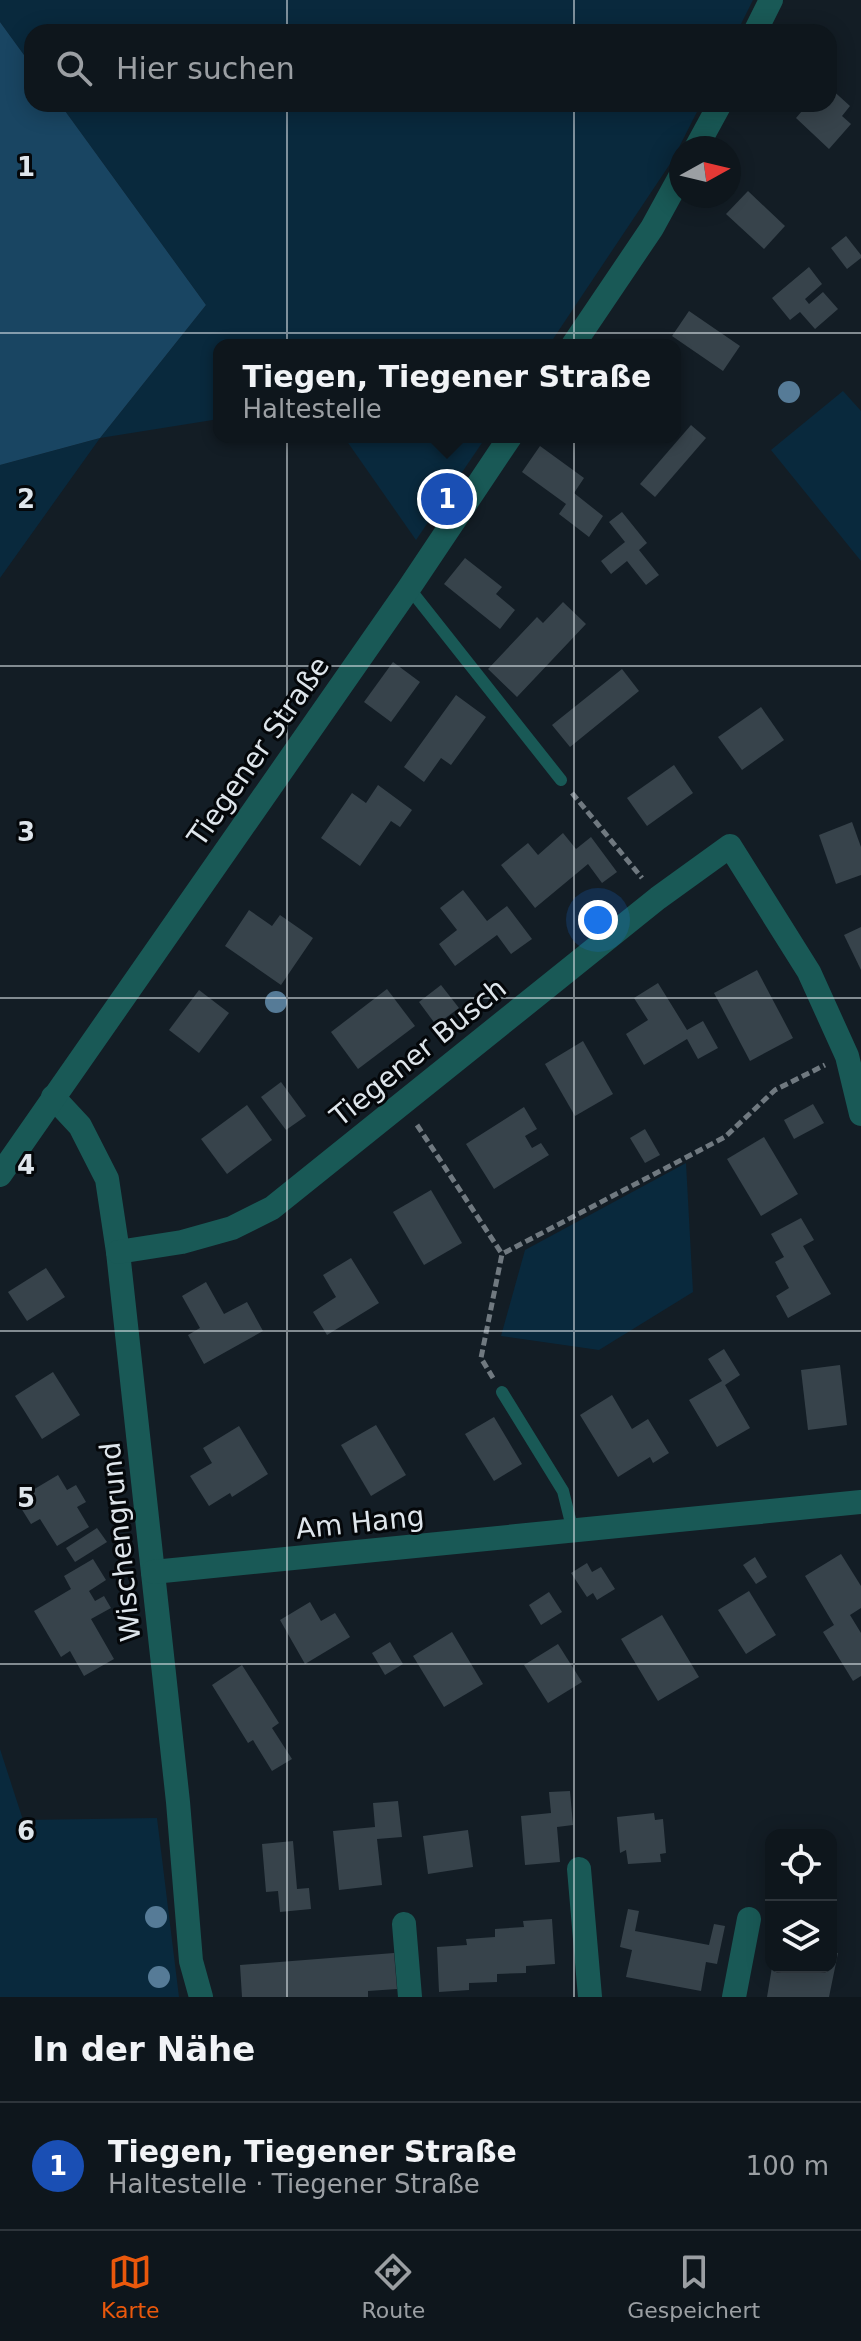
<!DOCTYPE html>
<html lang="de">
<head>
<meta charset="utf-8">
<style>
	:root { --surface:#0e161c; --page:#171f25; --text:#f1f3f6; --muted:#9b9fa3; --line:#2e353b; --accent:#ea580c }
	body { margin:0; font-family:"DejaVu Sans",sans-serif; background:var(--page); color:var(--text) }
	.controls { position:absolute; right:24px; bottom:24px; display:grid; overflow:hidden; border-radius:16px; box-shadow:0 4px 20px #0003 }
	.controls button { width:72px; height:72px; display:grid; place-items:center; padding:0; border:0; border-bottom:2px solid var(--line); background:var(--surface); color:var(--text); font:40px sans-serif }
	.compass { position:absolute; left:669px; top:136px; width:72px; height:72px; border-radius:50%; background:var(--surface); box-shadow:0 4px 20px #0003; rotate:82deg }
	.you { position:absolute; left:598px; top:920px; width:28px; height:28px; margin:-20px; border:6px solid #fff; border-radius:50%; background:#1a73e8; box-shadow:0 0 0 12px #1a73e833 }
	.badge { display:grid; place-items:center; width:52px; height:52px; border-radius:50%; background:var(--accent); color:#fff; font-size:26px; font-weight:700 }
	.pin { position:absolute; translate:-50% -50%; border:4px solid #fff; box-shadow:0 2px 8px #0006 }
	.popup { position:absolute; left:213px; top:339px; width:468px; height:104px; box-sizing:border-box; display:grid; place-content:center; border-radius:16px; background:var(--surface); filter:drop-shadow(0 2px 6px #0005); font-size:26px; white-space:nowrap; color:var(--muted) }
	.popup b { font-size:30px; color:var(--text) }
	.popup::after { content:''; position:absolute; left:50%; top:100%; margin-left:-16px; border:16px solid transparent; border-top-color:var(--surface) }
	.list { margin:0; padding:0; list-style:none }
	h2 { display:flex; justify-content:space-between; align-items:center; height:104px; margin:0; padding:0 32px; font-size:34px }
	h2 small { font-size:26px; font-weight:400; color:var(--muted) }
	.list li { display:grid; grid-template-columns:52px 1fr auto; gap:24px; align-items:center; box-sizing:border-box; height:128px; padding:0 32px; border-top:2px solid var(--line) }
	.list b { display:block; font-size:30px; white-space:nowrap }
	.list p { margin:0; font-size:26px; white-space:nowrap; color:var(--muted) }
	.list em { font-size:26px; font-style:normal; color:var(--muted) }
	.icon { flex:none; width:44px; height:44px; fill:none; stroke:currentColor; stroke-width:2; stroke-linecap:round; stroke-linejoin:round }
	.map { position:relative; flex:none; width:861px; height:1997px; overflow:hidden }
	.search { position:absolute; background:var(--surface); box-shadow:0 4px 20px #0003; left:24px; right:24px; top:24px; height:88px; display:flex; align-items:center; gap:20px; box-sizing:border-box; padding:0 28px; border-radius:24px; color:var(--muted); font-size:30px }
	.sheet { height:232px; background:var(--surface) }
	nav { display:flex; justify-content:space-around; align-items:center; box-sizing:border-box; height:112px; border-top:2px solid var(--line); background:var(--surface); font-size:22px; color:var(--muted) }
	nav a { display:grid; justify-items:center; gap:4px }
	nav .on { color:var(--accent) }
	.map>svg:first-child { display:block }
	.green { fill:#09293d }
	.forest { fill:#194562 }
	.building { fill:#37434b }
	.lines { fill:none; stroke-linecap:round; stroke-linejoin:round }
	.path { stroke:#707980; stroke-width:5; stroke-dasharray:8 4; stroke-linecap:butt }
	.lane { stroke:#195956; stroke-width:12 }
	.street { stroke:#195956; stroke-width:24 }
	.tree { fill:#567b97 }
	.grid { fill:none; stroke:#dee5eb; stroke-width:2; stroke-opacity:0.55 }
	.labels { text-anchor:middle; stroke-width:6; stroke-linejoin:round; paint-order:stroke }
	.street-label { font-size:28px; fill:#dee5eb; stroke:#04070a }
	.grid-label { font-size:26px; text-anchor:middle; font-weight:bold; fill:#dee5eb; stroke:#04070a; stroke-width:6; stroke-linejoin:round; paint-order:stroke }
</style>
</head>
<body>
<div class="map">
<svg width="861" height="1997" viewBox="0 0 861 1997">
	<rect width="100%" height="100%" fill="#131d25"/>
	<g class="green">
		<polygon points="0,0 753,0 737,32 32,32 32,66 0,22"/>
		<polygon points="60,104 701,104 672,161 549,345 219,345 219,419 100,438 0,578 0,465 100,438 206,305"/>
		<polygon points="843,391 861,411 861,561 771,450"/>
		<polygon points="344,437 486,437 416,540"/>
		<polygon points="686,1163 693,1292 599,1350 501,1336 525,1250"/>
		<polygon points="0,1749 23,1820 157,1818 179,1997 0,1997"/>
	</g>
	<polygon class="forest" points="0,22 32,66 32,104 60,104 206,305 100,438 0,465"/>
	<g class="building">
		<polygon points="829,87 850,106 842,116 851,124 829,149 796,118 808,104 829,104"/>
		<polygon points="748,191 785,226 764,249 726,214"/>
		<polygon points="846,236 861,255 861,258 847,269 831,248"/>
		<polygon points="809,267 822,284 805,299 809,304 823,292 838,309 815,329 800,312 790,320 772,298"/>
		<polygon points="689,311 740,346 723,371 672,336"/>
		<polygon points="691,425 706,438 655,497 640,484"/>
		<polygon points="540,446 584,478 574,493 603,516 589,537 559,514 566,504 522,472"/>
		<polygon points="622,512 647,543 639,550 659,575 646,585 627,561 611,574 601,561 625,542 609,522"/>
		<polygon points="465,558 502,587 496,594 515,610 500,629 444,584"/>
		<polygon points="563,602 586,624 517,697 488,669 537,617 543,623"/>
		<polygon points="393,662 420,682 391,722 364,702"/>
		<polygon points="622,669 639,691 570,747 552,725"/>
		<polygon points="456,695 486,717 451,765 441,758 424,782 404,767"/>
		<polygon points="761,707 784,740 742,770 718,737"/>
		<polygon points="674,765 693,793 647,826 627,798"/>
		<polygon points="378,785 412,810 400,827 391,821 360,866 321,838 352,793 366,803"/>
		<polygon points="852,822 861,847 861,875 836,884 819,835"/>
		<polygon points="563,833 576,849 591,837 617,872 602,883 588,864 535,908 501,865 528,843 538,855"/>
		<polygon points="463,890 487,921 507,906 532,939 511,954 497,935 455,966 439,944 457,930 440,908"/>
		<polygon points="249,910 272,926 280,915 313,938 281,985 225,946"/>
		<polygon points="861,927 861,970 844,935"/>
		<polygon points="757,970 793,1038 750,1061 714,993"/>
		<polygon points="658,983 687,1030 703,1021 718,1048 698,1059 687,1039 644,1065 626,1034 648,1020 634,998"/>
		<polygon points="441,985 459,1008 436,1025 419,1002"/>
		<polygon points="387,989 415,1026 358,1069 331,1032"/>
		<polygon points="199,990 229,1013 199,1053 169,1030"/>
		<polygon points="583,1041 613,1094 575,1116 545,1064"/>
		<polygon points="281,1082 306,1116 286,1130 261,1097"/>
		<polygon points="813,1104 824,1123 794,1139 784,1120"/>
		<polygon points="247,1105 272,1140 227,1174 201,1139"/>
		<polygon points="524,1107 537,1129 525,1136 532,1148 541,1143 549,1155 494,1189 466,1144"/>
		<polygon points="645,1129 660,1155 645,1163 630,1138"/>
		<polygon points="764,1137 798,1194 761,1216 727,1159"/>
		<polygon points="431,1190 462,1243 424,1265 393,1212"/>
		<polygon points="801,1218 814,1240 803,1246 831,1294 788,1318 776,1296 789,1288 775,1262 784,1257 771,1234"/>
		<polygon points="351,1258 379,1303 327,1335 313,1312 336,1297 323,1275"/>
		<polygon points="46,1268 65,1297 27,1321 8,1292"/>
		<polygon points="206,1282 224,1314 247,1302 263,1331 204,1364 188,1335 200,1328 182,1296"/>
		<polygon points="724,1349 740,1375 725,1385 750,1428 717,1447 689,1400 722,1381 708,1359"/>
		<polygon points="840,1365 847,1425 808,1430 801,1370"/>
		<polygon points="53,1372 80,1415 42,1439 15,1396"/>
		<polygon points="612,1395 632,1429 648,1419 669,1453 653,1463 650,1457 618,1477 580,1415"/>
		<polygon points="494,1417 522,1464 494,1481 465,1434"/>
		<polygon points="376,1425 406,1475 371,1496 341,1445"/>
		<polygon points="239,1426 268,1474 232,1497 230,1493 209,1506 190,1476 212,1463 203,1448"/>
		<polygon points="58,1475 67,1490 76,1485 86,1502 77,1507 89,1527 57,1546 40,1519 31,1524 16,1500"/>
		<polygon points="97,1528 107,1542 75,1562 66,1548"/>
		<polygon points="841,1554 861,1586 861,1608 850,1615 861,1633 861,1676 853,1681 823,1632 834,1625 805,1576"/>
		<polygon points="755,1557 767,1577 756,1584 743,1565"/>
		<polygon points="93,1559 106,1580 89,1591 95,1601 104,1596 111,1608 91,1619 114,1659 84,1676 70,1651 61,1657 34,1611 71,1589 64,1576"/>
		<polygon points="587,1563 592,1572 601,1567 615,1589 597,1600 593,1593 587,1597 571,1573"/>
		<polygon points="749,1591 776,1635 746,1654 718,1610"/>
		<polygon points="549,1592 562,1612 541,1625 529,1605"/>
		<polygon points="310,1602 321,1621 335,1613 350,1637 305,1664 280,1620"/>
		<polygon points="662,1615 699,1677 658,1701 621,1639"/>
		<polygon points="452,1632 483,1684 444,1707 413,1656"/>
		<polygon points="390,1642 403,1664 385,1675 372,1653"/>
		<polygon points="558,1644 582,1682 548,1703 524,1665"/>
		<polygon points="242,1665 279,1723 272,1728 292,1759 272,1771 253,1740 248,1743 212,1685"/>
		<polygon points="570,1791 573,1825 557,1827 560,1862 525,1865 521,1816 551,1813 549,1792"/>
		<polygon points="398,1801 402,1837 377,1839 382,1885 339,1890 333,1831 375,1827 373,1803"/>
		<polygon points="654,1813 655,1820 663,1819 666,1853 660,1854 661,1862 628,1864 626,1850 620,1853 617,1817"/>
		<polygon points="468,1830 473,1867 428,1874 423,1836"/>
		<polygon points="293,1841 297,1889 309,1888 311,1909 280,1912 278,1891 266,1892 262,1844"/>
		<polygon points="628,1909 639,1911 635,1931 709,1945 714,1924 725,1926 717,1964 706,1962 701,1991 626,1977 632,1950 620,1947"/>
		<polygon points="552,1919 555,1964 526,1966 526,1973 497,1974 497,1982 469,1983 469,1990 439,1992 437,1947 467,1945 466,1939 495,1937 495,1929 524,1927 523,1921"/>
		<polygon points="831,1952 838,1953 829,1997 767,1997 772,1967 831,1967"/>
		<polygon points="394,1953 397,1989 368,1991 368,1997 242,1997 240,1965"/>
	</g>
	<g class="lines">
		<g class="path">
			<polyline points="572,793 642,878"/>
			<polyline points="417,1125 502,1254"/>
			<polyline points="493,1378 481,1358 502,1254 725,1137 775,1090 825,1065"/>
		</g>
		<g class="lane">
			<polyline points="409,588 561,780"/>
			<polyline points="502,1392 563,1491 573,1531"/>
		</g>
		<g class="street">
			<polyline points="755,32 771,0"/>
			<polyline points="696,148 720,104"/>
			<polyline points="573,345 652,228 681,175"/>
			<polyline points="53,1097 80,1126 107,1179 118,1252 178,1802 191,1961 201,1997"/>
			<polyline points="0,1175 409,588 510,437"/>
			<polyline points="118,1252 182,1242 232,1228 272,1208 658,898 730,846 809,972 847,1056 861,1114"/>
			<polyline points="153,1572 861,1502"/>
			<polyline points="579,1869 590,1997"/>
			<polyline points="404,1924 410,1997"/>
			<polyline points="734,1997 749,1919"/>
		</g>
	</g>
	<g class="tree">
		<circle cx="789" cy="392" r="11"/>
		<circle cx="276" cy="1002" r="11"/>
		<circle cx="156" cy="1917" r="11"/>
		<circle cx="159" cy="1977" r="11"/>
	</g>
	<path class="grid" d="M287,0V32M574,0V32M287,104V1997M574,104V1997M0,333H861M0,666H861M0,998H861M0,1331H861M0,1664H861"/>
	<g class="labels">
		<g class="street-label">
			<text transform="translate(258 751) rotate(-55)" y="10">Tiegener Straße</text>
			<text transform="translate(418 1052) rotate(-39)" y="10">Tiegener Busch</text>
			<text transform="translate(360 1522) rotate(-6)" y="10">Am Hang</text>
			<text transform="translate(120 1542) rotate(-96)" y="10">Wischengrund</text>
		</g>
	</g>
	<g class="grid-label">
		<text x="26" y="176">1</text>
		<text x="26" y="508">2</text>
		<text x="26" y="841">3</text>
		<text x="26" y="1174">4</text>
		<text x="26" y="1507">5</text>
		<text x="26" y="1840">6</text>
	</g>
</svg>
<div class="controls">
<button><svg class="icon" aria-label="locate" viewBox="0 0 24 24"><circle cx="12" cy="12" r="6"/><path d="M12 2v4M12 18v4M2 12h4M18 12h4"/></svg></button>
<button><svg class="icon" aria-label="layers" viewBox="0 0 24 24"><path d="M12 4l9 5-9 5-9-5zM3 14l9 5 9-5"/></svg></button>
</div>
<svg class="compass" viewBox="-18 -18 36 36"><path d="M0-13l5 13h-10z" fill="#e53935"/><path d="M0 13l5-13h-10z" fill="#9b9fa3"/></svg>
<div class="you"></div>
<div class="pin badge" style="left:447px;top:499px;background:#1a4fb4">1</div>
<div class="popup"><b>Tiegen, Tiegener Straße</b>Haltestelle</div>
<div class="search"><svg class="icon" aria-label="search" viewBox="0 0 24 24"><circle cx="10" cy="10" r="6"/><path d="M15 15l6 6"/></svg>Hier suchen</div>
</div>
<section class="sheet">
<h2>In der Nähe<small></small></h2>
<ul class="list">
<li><span class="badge" style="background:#1a4fb4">1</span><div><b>Tiegen, Tiegener Straße</b><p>Haltestelle · Tiegener Straße</p></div><em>100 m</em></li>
</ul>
</section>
<nav>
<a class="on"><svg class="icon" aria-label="map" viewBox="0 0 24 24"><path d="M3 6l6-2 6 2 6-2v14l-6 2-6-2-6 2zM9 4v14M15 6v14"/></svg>Karte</a>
<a><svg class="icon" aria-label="directions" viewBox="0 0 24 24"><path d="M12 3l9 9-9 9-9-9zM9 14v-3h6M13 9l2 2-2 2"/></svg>Route</a>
<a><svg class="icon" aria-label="saved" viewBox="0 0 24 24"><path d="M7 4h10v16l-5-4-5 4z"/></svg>Gespeichert</a>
</nav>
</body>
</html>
